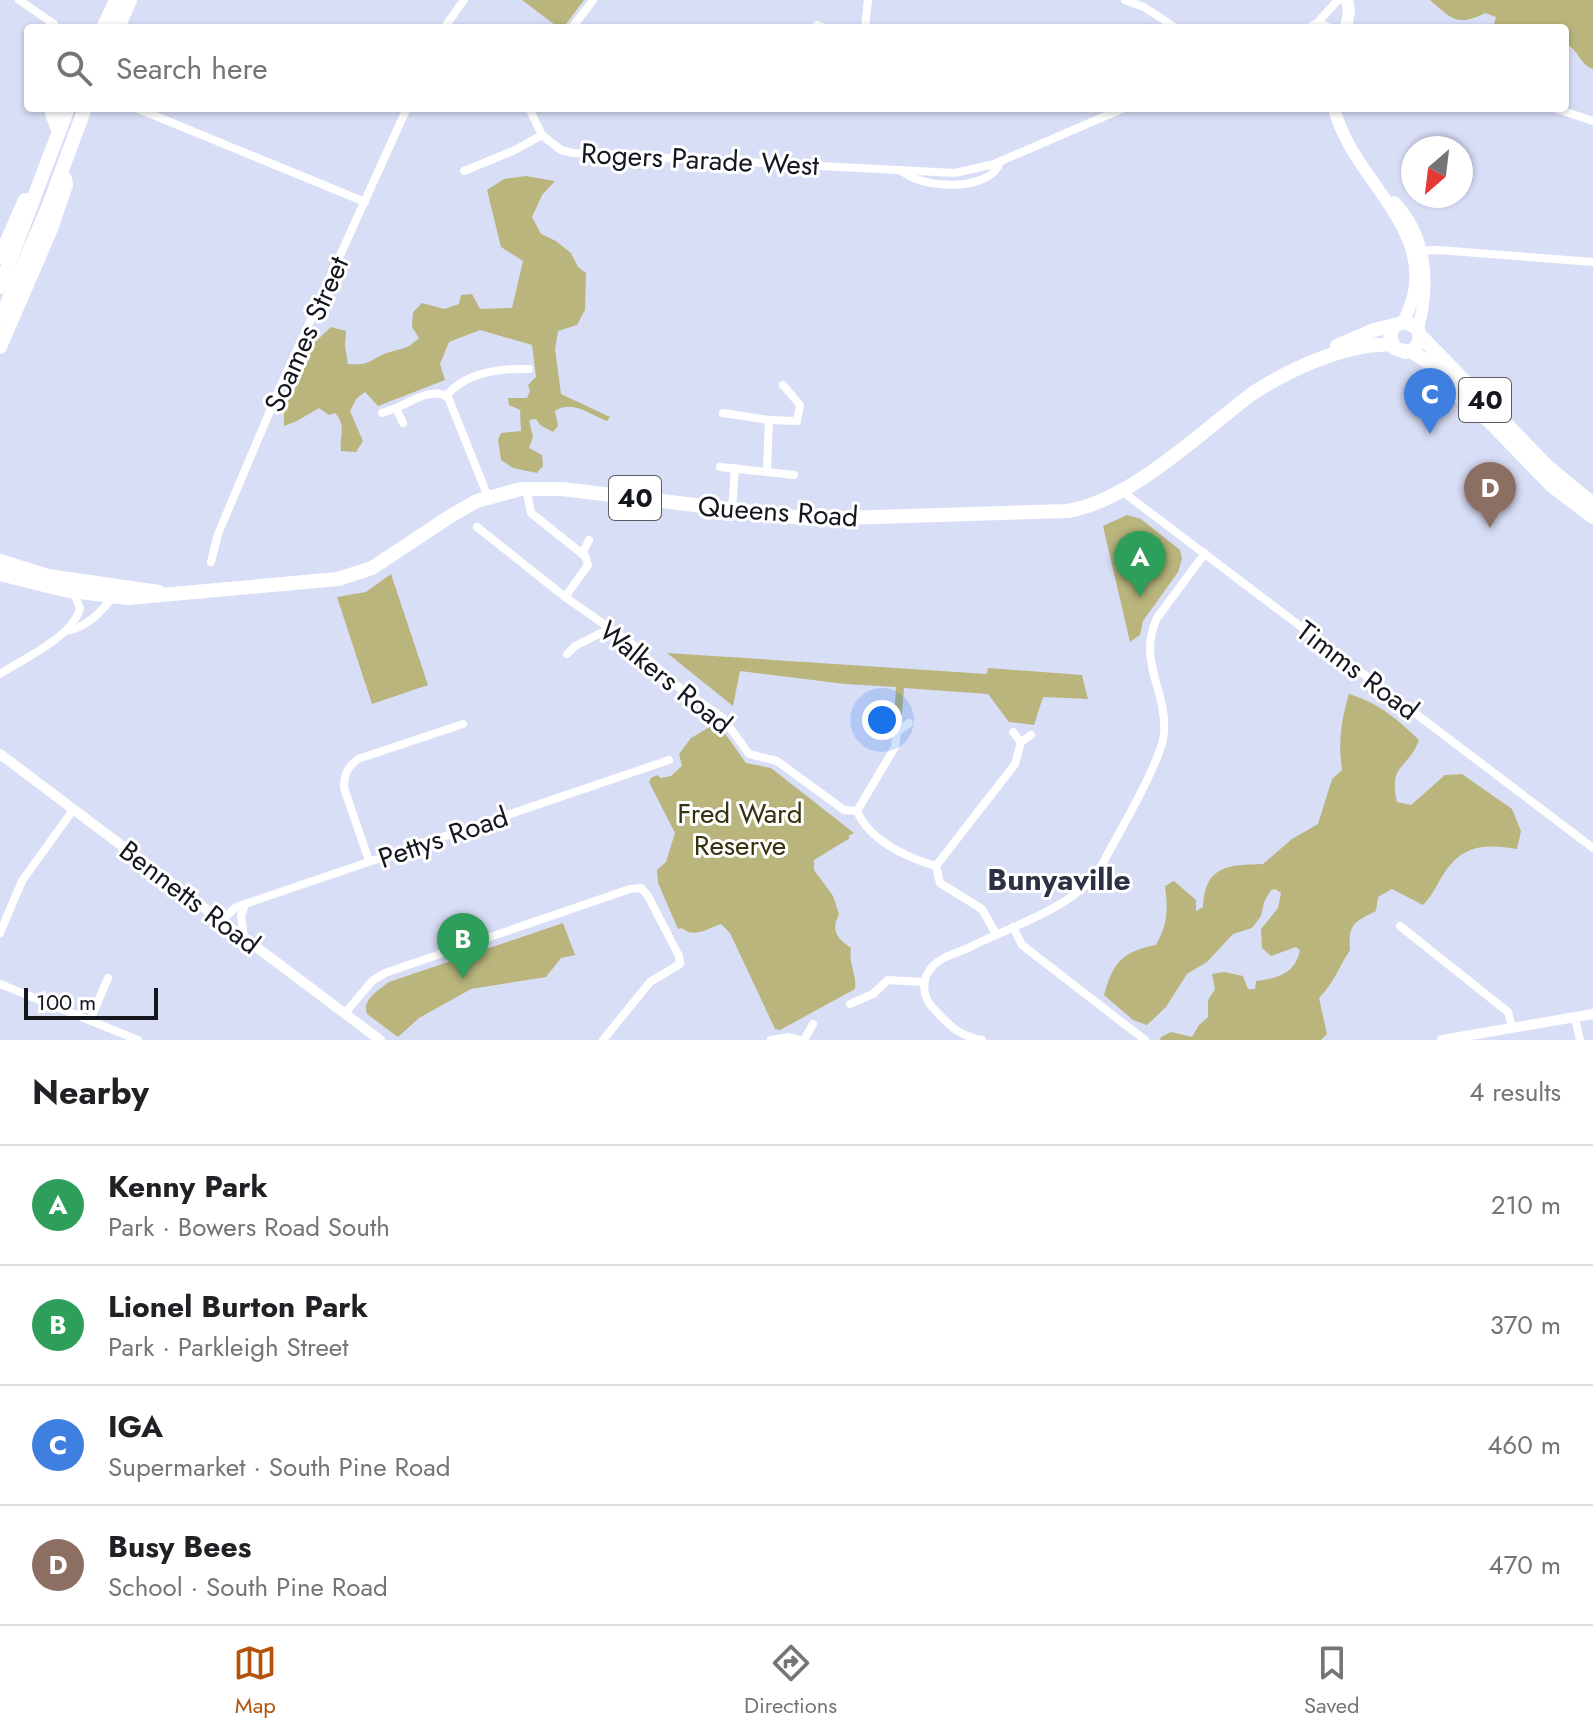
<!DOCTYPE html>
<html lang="en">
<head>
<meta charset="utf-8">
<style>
	:root { --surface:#fff; --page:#f2f2f2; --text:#202124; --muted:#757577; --line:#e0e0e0; --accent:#b45309 }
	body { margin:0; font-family:Jost,sans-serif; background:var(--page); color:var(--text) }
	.compass { position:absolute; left:1401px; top:136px; width:72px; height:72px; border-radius:50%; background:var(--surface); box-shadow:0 2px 6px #0004; rotate:208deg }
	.scale { position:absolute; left:24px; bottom:20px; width:134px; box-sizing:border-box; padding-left:8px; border:4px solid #15171f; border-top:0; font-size:22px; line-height:28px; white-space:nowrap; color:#15171f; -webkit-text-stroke:6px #fff; paint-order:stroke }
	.you { position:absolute; left:882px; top:720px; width:28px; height:28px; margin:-20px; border:6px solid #fff; border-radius:50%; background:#1a73e8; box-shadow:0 0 0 12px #1a73e833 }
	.badge { display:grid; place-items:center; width:52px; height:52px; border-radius:50%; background:var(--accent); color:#fff; font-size:26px; font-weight:700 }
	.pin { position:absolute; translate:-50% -66px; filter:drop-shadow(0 2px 4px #0008) }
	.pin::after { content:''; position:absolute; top:42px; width:28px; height:24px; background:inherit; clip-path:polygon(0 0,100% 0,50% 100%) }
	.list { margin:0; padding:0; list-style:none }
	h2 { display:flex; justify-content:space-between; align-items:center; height:104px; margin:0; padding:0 32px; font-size:34px }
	h2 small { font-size:26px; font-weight:400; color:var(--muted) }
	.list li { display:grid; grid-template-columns:52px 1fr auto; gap:24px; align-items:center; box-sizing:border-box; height:120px; padding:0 32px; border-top:2px solid var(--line) }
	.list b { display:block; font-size:30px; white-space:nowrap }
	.list p { margin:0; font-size:26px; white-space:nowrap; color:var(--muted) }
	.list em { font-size:26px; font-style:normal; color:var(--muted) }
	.icon { flex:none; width:44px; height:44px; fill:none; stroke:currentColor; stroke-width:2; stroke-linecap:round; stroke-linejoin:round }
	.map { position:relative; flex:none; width:1593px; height:1040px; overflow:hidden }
	.search { position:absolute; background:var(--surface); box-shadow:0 2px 6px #0004; left:24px; right:24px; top:24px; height:88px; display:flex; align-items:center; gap:20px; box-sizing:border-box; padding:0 28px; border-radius:8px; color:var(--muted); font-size:30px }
	.sheet { height:584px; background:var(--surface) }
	nav { display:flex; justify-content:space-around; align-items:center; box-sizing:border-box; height:112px; border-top:2px solid var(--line); background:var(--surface); font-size:22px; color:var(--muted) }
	nav a { display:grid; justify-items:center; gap:4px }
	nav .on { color:var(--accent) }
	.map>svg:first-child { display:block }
	.green { fill:#b9b57c }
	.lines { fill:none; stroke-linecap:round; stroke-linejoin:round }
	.minor { stroke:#fff; stroke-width:8 }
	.tertiary { stroke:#fff; stroke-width:10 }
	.secondary { stroke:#fff; stroke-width:12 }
	.primary { stroke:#fff; stroke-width:14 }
	.trunk { stroke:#fff; stroke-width:14 }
	.labels { text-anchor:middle; stroke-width:6; stroke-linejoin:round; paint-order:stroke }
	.shield { fill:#fff; stroke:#5b5d62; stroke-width:2 }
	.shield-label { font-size:26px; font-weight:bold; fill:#15171f }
	.street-label { font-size:28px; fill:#15171f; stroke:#fff }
	.park-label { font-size:28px; fill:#35320f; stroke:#fff }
	.neighbourhood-label { font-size:30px; font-weight:bold; fill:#2d3143; stroke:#fff }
</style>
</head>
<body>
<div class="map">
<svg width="1593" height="1040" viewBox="0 0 1593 1040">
	<rect width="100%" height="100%" fill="#d9def7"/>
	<g class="green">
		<polygon points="522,0 584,0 563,28 559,28"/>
		<path d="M1430,0H1593V69C1580,65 1578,48 1565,44V28H1493L1496,17L1485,13C1458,27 1451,19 1430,0Z"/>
		<path d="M526,176L555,181L542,195L532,217L541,234L556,241L571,253L578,267L586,273L585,310L577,325L558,331L555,349L561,394L610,417L607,421C591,415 571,399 555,411L558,426L553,432L540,425L536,419L529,420L533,437L529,448L542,455L543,466L537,473L513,468L501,460L498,440L501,433L521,431L520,410L509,405L508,398H527L530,391L528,385L536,377L532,345L480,330L449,342L440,364L445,380L378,406L365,392L357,398L350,411L363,441L356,452L341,451C339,436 347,426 335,413L329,415L319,408L297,421L284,426V408L295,389L315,342L331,327L346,331L345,346L348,364C373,366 370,358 390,352C405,347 406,350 419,338L412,327L413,312L422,303L444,309L459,304L461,295L472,294L480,309L512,308L523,261L501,247L487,190L504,179Z"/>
		<polygon points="1127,515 1141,519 1180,550 1182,559 1178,572 1143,621 1140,635 1130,642 1103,526"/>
		<polygon points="391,574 428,685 372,704 337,597 366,592"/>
		<polygon points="667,653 987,674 988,668 1082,675 1088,699 1043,697 1034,725 1009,722 988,694 904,688 902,715 894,715 896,687 845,684 740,671 733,706"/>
		<path d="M1349,694C1379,703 1397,719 1419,740C1408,770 1388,763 1397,802L1411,805L1445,775L1462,774L1512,809L1521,831L1517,849C1494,845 1469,843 1452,863C1440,875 1436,892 1423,905L1392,889L1378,897L1376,911C1354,922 1348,924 1350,950C1339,967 1333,984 1319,998L1327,1034L1321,1040H1160L1161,1037L1171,1032L1192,1037L1199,1025L1208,1017V1000L1215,989L1212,974L1224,972L1243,976L1248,989H1255L1256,981C1278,978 1295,974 1300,950L1296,947L1271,956L1262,948L1261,929L1278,908L1281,893L1275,889L1271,890L1264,902L1261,916L1252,928L1233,934L1207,962L1187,974L1166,1007L1147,1025L1133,1020L1104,995C1114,961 1122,952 1156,945C1168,924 1168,909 1165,886L1174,881L1196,900V911L1203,907C1205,865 1228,865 1263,864L1292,839L1318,824L1332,779L1342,770C1338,743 1341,720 1349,694Z"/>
		<path d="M713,725L721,728L746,763L771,768L854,833L848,836L850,838L814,860V870L833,896L839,914C831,930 836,938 851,948C848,964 857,973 855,989L780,1030L775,1029L730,933L721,924C708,928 694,939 682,928L678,929L658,883L657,870L666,862L675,833L649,782L651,778L657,775L661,778L671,776L682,766L679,754L691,738Z"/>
		<path d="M563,923L575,955L561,958L546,977L471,989L419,1018L398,1037L367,1014C362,999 378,991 389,982Z"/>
	</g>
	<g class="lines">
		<g class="minor">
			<polyline points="19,0 54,24"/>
			<polyline points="1125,0 1144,7 1176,28"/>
			<polyline points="1317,23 1338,0"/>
			<polyline points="817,25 825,28"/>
			<polyline points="444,28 464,0"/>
			<polyline points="572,28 593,0"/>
			<polyline points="865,28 868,0"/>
			<polyline points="1308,28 1317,23 1332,28"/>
			<polyline points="136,108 365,202"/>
			<polyline points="529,108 542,135"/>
			<polyline points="1554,108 1593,121"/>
			<path d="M901,170C919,189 991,193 1000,162"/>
			<polyline points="464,171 515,150 542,135 561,150 573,153 955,173 994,164 1124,108"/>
			<polyline points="1418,251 1438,250 1593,262"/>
			<path d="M446,396C466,372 499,368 529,369"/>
			<path d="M396,408C413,401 432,387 448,397L488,497"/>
			<polyline points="382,413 396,408 403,423"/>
			<polyline points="723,413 769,420 767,471"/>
			<polyline points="769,420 797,421 800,405 783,385"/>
			<polyline points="720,467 794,475"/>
			<polyline points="526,488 531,513 585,556 588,565 565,597"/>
			<polyline points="1123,492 1593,848"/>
			<polyline points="732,510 735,468"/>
			<path d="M477,527L565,597L631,643L673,683L723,718L749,754L777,761L844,810L857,811C869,840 907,858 936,866L940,883L982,909L996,934"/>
			<polyline points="582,554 589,540"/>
			<polyline points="211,562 218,534 278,392 407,108"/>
			<path d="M67,631C87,627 100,613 113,597"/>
			<polyline points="567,654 575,646 609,629"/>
			<path d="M0,674C23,659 74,636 80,608L73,592"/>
			<polyline points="889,722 897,732 909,723"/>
			<polyline points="1013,732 1021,742 1031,735"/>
			<polyline points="857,811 895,747 897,732"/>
			<path d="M369,861L344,788C344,774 347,768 358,759L463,724"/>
			<polyline points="936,866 1015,764 1021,742"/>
			<polyline points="221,921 236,907 669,760"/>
			<polyline points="1400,926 1508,1012 1512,1027"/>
			<polyline points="1013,927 1022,945 1145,1040"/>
			<polyline points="0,933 22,881 73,810"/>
			<polyline points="244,937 241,916 245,904"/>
			<polyline points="0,984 138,1040"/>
			<polyline points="850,1004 873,994 888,980 924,982"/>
			<polyline points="345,1013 372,981 385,973 630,889 641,888 648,896 679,956 680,964 650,982 603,1040"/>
			<polyline points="1575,1017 1580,1040"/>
			<polyline points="90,1020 108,978"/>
			<polyline points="771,1040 789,1037 800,1040"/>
			<polyline points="804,1040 813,1024"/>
			<path d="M982,1040C958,1036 949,1025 933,1008C921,995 921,976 935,964C943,956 957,953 968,948C1009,927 1072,909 1099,870C1114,841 1163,760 1164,732C1167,690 1137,662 1157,618L1205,553"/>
		</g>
		<g class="tertiary">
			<polyline points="0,754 380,1040"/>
			<polyline points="1442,1040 1593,1014"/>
		</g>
		<g class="secondary">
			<polyline points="1346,28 1349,11 1347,0"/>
			<path d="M1334,108C1352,183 1450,236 1403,322"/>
			<path d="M1394,202C1427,236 1430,284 1418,329"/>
		</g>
		<g class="primary">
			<polyline points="1420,335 1548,467 1593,504"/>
			<polyline points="1337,346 1374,330 1407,322 1418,329 1420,340 1415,349 1406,352 1394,348 1390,335 1394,326"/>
			<polyline points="1411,351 1433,365 1462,399 1488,420 1552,486 1593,517"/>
			<polyline points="0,561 48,576 159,592"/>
			<path d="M0,574L64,590L128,598L338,579L372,568L452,515L477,501L521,489H562L811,519L1068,511C1132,500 1201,432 1253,393C1286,372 1327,353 1366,346C1374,345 1383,345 1391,344"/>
		</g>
		<g class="trunk">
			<polyline points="103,28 116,0"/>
			<polyline points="118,28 130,0"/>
			<polyline points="53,108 52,114 59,132"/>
			<polyline points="0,257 25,200"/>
			<polyline points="0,287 68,108"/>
			<polyline points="0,320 49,205 85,108"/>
			<polyline points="0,347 51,229 66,185 65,179"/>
		</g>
	</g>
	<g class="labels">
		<g class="shield">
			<rect x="1459" y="378" width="52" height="44" rx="6"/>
			<rect x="609" y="476" width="52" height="44" rx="6"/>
		</g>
		<g class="shield-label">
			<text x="1485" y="409">40</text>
			<text x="635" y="507">40</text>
		</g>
		<g class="street-label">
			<text transform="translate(700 159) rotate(3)" y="10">Rogers Parade West</text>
			<text transform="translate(306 334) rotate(-66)" y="10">Soames Street</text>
			<text transform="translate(778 511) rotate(4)" y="10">Queens Road</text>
			<text transform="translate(1358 670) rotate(37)" y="10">Timms Road</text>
			<text transform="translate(666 677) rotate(39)" y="10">Walkers Road</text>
			<text transform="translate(443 837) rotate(-19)" y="10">Pettys Road</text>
			<text transform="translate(190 897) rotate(37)" y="10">Bennetts Road</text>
		</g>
		<g class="park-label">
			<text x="740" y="823">Fred Ward<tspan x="740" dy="32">Reserve</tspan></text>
		</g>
		<g class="neighbourhood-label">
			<text x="1059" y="890">Bunyaville</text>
		</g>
	</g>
</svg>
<svg class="compass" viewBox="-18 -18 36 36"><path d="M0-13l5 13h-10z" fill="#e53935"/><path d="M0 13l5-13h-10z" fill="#757577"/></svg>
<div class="scale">100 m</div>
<div class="you"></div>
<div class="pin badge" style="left:1140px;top:597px;background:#2e9e5b">A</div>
<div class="pin badge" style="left:463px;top:979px;background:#2e9e5b">B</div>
<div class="pin badge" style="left:1430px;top:434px;background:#3f7fe0">C</div>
<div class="pin badge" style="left:1490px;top:528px;background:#8d6e63">D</div>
<div class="search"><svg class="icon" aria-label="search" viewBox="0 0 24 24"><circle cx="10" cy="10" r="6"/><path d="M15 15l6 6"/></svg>Search here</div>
</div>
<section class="sheet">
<h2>Nearby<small>4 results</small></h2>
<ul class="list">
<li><span class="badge" style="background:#2e9e5b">A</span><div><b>Kenny Park</b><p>Park · Bowers Road South</p></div><em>210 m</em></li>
<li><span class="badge" style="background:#2e9e5b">B</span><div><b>Lionel Burton Park</b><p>Park · Parkleigh Street</p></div><em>370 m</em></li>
<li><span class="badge" style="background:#3f7fe0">C</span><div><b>IGA</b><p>Supermarket · South Pine Road</p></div><em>460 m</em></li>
<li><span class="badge" style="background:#8d6e63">D</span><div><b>Busy Bees</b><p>School · South Pine Road</p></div><em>470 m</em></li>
</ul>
</section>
<nav>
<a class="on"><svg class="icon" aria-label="map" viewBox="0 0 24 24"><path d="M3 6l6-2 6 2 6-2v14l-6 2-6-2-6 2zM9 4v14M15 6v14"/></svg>Map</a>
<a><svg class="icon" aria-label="directions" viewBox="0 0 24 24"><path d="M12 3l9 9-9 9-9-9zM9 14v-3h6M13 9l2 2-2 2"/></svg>Directions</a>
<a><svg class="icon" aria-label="saved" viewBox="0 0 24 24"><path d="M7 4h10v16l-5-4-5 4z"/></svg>Saved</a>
</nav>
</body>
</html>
